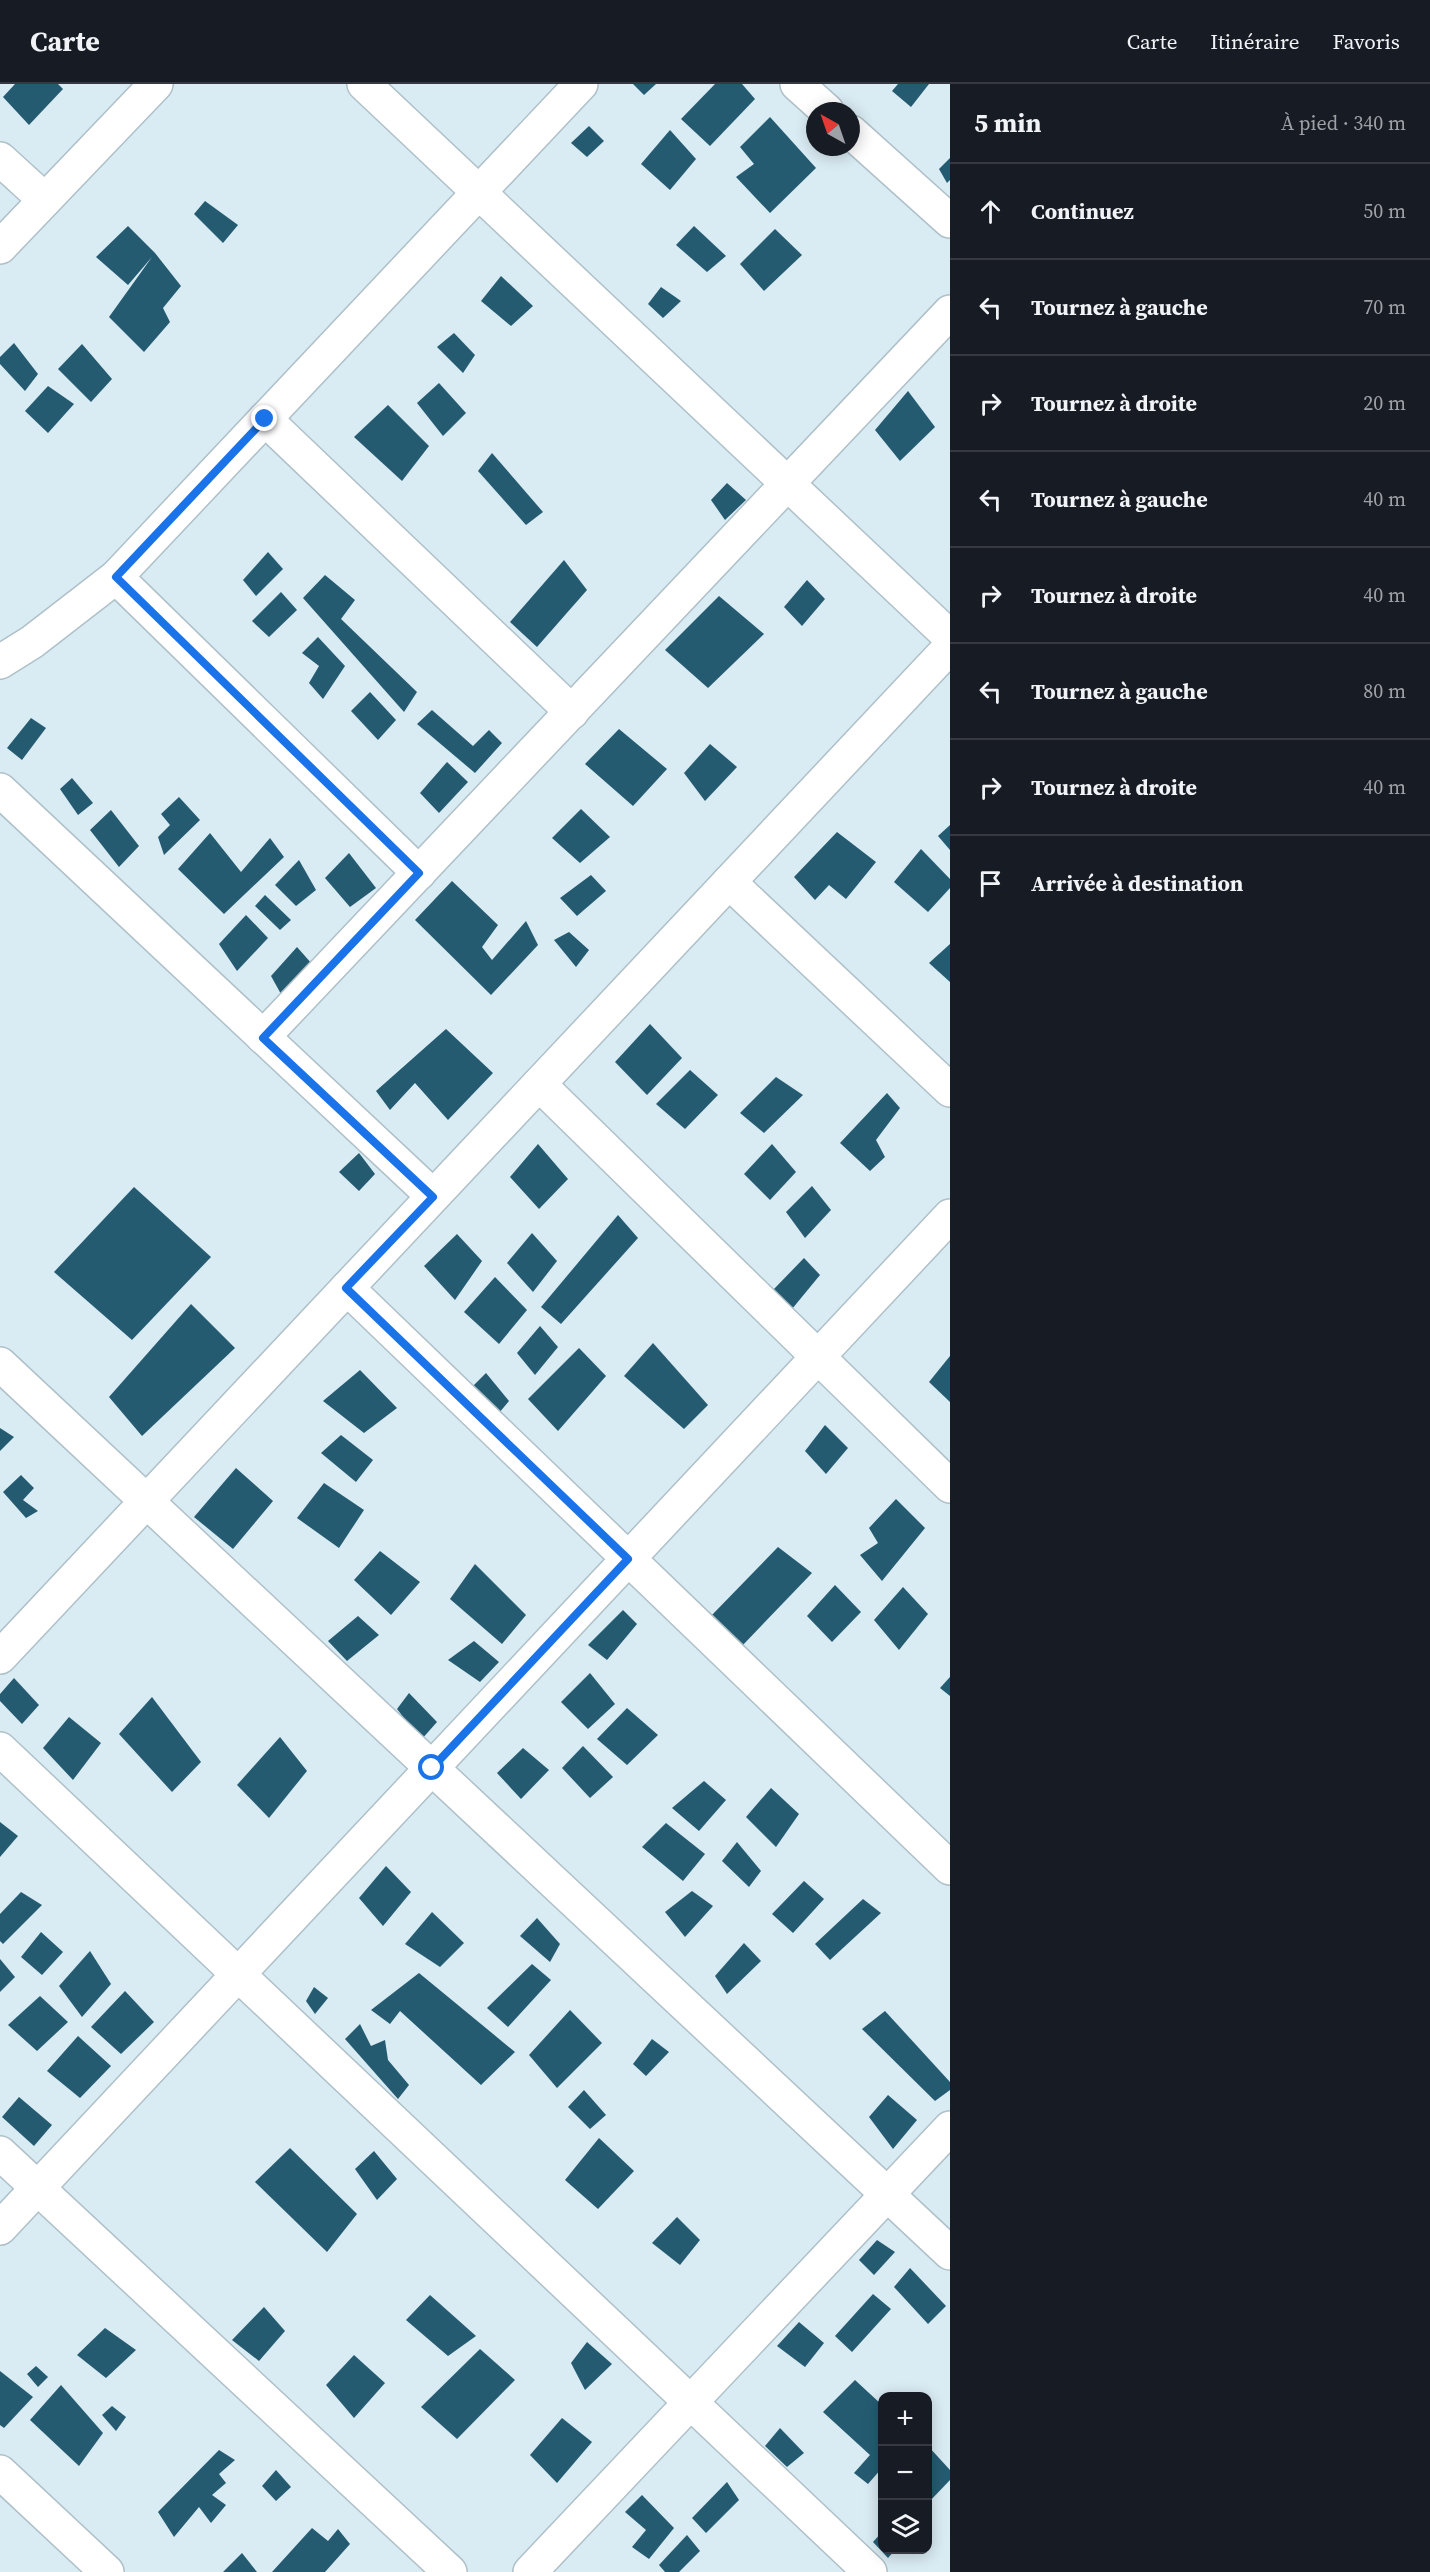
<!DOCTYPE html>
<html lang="fr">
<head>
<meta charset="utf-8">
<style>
	:root { --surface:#171b24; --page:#20242c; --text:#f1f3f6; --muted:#9ea1a6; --line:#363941 }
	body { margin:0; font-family:"Source Serif 4",serif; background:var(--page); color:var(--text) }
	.controls { position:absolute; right:18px; bottom:18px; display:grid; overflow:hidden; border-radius:12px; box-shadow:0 3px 15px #0003 }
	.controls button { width:54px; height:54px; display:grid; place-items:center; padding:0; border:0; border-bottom:2px solid var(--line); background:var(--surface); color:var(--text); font:30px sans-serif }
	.compass { position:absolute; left:806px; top:18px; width:54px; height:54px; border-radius:50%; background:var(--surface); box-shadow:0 3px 15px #0003; rotate:320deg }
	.stop { position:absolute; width:18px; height:18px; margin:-14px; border:4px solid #1a73e8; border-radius:50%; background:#fff }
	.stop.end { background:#1a73e8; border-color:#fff; box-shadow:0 2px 6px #0008 }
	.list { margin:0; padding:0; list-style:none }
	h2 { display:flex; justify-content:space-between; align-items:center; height:78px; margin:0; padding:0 24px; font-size:26px }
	h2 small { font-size:20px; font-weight:400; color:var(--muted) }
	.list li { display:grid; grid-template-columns:39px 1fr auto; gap:18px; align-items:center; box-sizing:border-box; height:96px; padding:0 24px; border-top:2px solid var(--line) }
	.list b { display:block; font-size:22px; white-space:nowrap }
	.list em { font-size:20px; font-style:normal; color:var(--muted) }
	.icon { flex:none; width:33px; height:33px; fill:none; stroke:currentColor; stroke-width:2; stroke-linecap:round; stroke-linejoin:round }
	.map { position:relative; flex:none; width:950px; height:2488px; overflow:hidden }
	header { display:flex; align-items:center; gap:36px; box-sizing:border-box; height:84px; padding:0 30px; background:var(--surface); border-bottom:2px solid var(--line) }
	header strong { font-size:28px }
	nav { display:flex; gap:33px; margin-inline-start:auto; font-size:21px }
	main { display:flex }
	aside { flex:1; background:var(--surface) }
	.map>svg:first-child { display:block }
	.building { fill:#255b71 }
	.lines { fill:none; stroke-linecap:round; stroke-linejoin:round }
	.minor-casing { stroke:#afc0c8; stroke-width:36 }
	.minor { stroke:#fff; stroke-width:33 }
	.route { stroke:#1a73e8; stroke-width:8 }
</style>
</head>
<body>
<header>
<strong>Carte</strong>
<nav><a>Carte</a><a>Itinéraire</a><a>Favoris</a></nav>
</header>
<main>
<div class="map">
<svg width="950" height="2488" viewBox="0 0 950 2488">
	<rect width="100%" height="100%" fill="#d9ebf3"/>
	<g class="building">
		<polygon points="15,0 58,0 63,5 29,41 3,13"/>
		<polygon points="633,0 656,0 644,11"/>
		<polygon points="715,0 742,0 755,15 710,62 681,35"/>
		<polygon points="898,0 929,0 911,23 892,7"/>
		<polygon points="770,33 816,84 770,129 736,93 754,80 740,63"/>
		<polygon points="589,42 604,57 587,73 571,59"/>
		<polygon points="670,46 696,75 670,106 641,80"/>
		<polygon points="950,74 950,96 947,99 939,85"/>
		<polygon points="205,117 238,141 223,159 194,130"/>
		<polygon points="128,142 155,169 181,202 163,224 170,238 144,268 109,233 152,173 128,201 96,173"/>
		<polygon points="694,142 726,172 707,188 676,161"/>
		<polygon points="775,145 802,171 764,207 740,180"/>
		<polygon points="501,192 533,222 511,242 481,217"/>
		<polygon points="661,203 681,217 663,234 648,220"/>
		<polygon points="454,249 475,271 463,289 437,263"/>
		<polygon points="14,259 38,290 25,307 0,280 0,273"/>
		<polygon points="82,260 112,295 91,318 58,285"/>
		<polygon points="439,299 466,329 443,352 417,319"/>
		<polygon points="48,302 74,320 48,349 25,327"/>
		<polygon points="908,307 935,343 900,377 875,346"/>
		<polygon points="388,321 429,362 402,397 354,353"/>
		<polygon points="492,369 543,428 526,441 478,387"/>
		<polygon points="727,399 746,416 725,436 711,416"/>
		<polygon points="268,468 283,485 256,512 243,496"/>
		<polygon points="564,476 587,506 537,563 510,538"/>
		<polygon points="325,491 355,516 341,535 417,608 404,628 303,514"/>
		<polygon points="807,496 825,515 802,542 784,523"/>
		<polygon points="281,508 297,526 269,553 252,537"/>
		<polygon points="719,512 764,550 708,604 665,566"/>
		<polygon points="318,553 345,582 323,615 309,599 319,582 302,569"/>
		<polygon points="370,608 396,636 378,656 351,627"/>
		<polygon points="432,626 473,662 489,646 502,659 475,689 417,640"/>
		<polygon points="31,634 46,644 22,676 7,664"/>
		<polygon points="619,645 667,685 633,722 585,680"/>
		<polygon points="710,660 737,683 705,717 684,689"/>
		<polygon points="447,678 468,698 439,729 420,709"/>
		<polygon points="72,694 93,719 78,731 60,705"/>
		<polygon points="179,713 200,736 164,771 158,753 170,741 161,730"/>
		<polygon points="581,725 610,753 580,779 552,754"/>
		<polygon points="111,726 139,762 119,783 90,746"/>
		<polygon points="950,741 950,766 938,752"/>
		<polygon points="837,748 876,778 846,815 829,801 815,816 794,793"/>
		<polygon points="210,749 241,788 270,754 284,773 224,830 178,785"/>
		<polygon points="921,765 950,795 950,804 928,828 894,798"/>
		<polygon points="349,769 376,804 350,823 325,794"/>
		<polygon points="299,776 316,806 296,822 275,801"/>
		<polygon points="591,791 606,807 577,832 560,814"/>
		<polygon points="452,797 498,841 482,863 492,876 526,837 538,861 491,911 415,836"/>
		<polygon points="265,811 291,836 280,846 255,822"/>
		<polygon points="246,831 268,854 237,887 219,860"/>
		<polygon points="569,848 589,866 576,883 554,856"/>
		<polygon points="950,860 950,898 929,879"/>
		<polygon points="297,863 312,880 281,910 271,892"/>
		<polygon points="650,940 682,974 647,1011 615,978"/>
		<polygon points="446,945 493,989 448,1036 415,999 390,1026 376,1007"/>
		<polygon points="690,986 718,1011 685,1045 656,1020"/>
		<polygon points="776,993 803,1011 764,1049 740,1029"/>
		<polygon points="887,1009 900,1024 876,1056 885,1073 870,1087 840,1059"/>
		<polygon points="538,1060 568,1095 539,1125 510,1093"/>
		<polygon points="772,1060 796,1088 770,1116 744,1090"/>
		<polygon points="359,1069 375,1090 359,1107 339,1088"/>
		<polygon points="812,1102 831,1126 805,1154 786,1128"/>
		<polygon points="134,1103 211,1173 132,1256 54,1188"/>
		<polygon points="618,1131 638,1154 561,1240 541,1223"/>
		<polygon points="532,1149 557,1177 533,1208 507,1179"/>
		<polygon points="457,1150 482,1177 455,1216 424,1182"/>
		<polygon points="804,1174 820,1191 792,1225 773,1206"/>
		<polygon points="495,1193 527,1226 499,1260 464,1228"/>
		<polygon points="191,1220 235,1264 142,1352 109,1313"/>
		<polygon points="540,1242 558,1263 535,1291 517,1269"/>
		<polygon points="653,1259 708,1321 684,1345 624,1292"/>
		<polygon points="579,1264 606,1292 558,1347 528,1315"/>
		<polygon points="950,1272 950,1318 929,1298"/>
		<polygon points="360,1286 397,1324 364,1349 323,1317"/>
		<polygon points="486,1289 509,1317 499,1329 472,1303"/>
		<polygon points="825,1341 848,1364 826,1390 805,1367"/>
		<polygon points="0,1344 14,1353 0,1367"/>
		<polygon points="341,1351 373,1376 356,1398 321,1369"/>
		<polygon points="236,1384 273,1417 233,1465 194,1433"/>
		<polygon points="21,1391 34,1404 23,1416 38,1427 26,1434 3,1408"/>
		<polygon points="324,1399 364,1426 339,1464 297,1434"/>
		<polygon points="896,1415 925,1444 882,1497 860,1471 878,1459 869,1444"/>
		<polygon points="778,1463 812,1489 741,1563 711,1532"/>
		<polygon points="380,1467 420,1498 391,1531 354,1496"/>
		<polygon points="475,1480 526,1531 502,1560 450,1515"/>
		<polygon points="835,1501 861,1528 832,1558 807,1532"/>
		<polygon points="903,1503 928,1530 899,1566 874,1536"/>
		<polygon points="623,1526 637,1540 607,1576 588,1561"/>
		<polygon points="358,1532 379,1551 347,1577 328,1557"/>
		<polygon points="474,1557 499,1578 480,1598 448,1576"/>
		<polygon points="590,1589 615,1620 588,1645 561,1618"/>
		<polygon points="950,1593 950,1612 940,1604"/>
		<polygon points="14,1594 39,1621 22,1640 0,1617 0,1610"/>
		<polygon points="409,1609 437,1638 421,1656 397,1625"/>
		<polygon points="152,1613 201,1678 172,1708 119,1650"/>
		<polygon points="627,1624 658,1651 627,1681 597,1655"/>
		<polygon points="69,1633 101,1659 73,1696 43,1664"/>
		<polygon points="280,1653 307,1687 269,1734 237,1701"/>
		<polygon points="583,1662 613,1693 590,1714 562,1684"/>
		<polygon points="523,1664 549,1686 521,1715 497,1689"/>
		<polygon points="704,1697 726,1716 699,1747 672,1724"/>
		<polygon points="771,1704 799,1730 776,1763 746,1733"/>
		<polygon points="0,1738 18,1752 0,1773"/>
		<polygon points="666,1739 705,1770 683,1797 642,1763"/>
		<polygon points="737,1758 761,1787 749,1803 722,1777"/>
		<polygon points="386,1782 411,1808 383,1842 359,1814"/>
		<polygon points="804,1797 824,1815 793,1849 772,1830"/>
		<polygon points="692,1807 713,1822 685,1853 665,1828"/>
		<polygon points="21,1808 42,1821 3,1860 0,1857 0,1830"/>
		<polygon points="863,1815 881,1829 830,1876 815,1860"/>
		<polygon points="432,1828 464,1859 440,1883 405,1860"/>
		<polygon points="537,1834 560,1860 550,1878 520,1852"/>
		<polygon points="41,1848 63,1868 42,1891 21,1873"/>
		<polygon points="744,1859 761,1877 727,1910 715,1892"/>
		<polygon points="90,1867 111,1900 82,1933 59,1902"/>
		<polygon points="0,1875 15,1893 0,1908"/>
		<polygon points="532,1880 551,1896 508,1943 487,1924"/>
		<polygon points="419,1889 515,1968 481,2001 400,1927 390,1940 371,1926"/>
		<polygon points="314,1903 328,1914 315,1930 306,1917"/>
		<polygon points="125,1907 154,1938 121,1970 91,1943"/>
		<polygon points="40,1912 68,1938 37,1967 8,1941"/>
		<polygon points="570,1926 602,1959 557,2004 529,1971"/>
		<polygon points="885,1927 950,1998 950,2006 935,2017 862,1945"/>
		<polygon points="360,1940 371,1962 385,1956 388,1976 409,2001 398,2015 345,1955"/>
		<polygon points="78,1952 111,1982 80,2014 47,1987"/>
		<polygon points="652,1955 669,1968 646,1992 633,1980"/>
		<polygon points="584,2006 606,2031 590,2045 568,2023"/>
		<polygon points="888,2011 917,2036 893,2065 869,2033"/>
		<polygon points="19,2013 52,2041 34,2062 2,2033"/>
		<polygon points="599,2054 634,2087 598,2125 565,2096"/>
		<polygon points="290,2064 357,2130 327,2168 255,2098"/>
		<polygon points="374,2067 397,2095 377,2116 355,2085"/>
		<polygon points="677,2133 700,2156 680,2181 652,2159"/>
		<polygon points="877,2156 895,2168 874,2191 859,2176"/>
		<polygon points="910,2184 946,2222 928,2240 894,2203"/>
		<polygon points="873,2210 891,2225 852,2268 835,2252"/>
		<polygon points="430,2211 476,2252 448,2272 406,2236"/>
		<polygon points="264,2223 285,2247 259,2277 232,2256"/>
		<polygon points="799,2238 824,2259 805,2283 777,2262"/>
		<polygon points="105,2244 136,2266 106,2294 77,2271"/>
		<polygon points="587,2258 612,2280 585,2306 571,2279"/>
		<polygon points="480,2265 515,2296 457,2355 421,2323"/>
		<polygon points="354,2271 385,2299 354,2334 326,2301"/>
		<polygon points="36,2282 48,2293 38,2303 27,2290"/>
		<polygon points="0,2287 33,2313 4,2344 0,2341"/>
		<polygon points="855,2296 882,2321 882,2384 868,2400 854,2389 870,2371 823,2328"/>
		<polygon points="61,2301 103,2349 79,2382 30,2336"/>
		<polygon points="112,2322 126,2333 116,2347 102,2331"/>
		<polygon points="562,2334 592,2358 557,2399 530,2371"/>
		<polygon points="780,2344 804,2369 787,2383 765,2362"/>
		<polygon points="928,2362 950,2386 950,2396 928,2419"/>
		<polygon points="219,2366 235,2376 219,2390 226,2399 212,2411 226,2421 211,2439 199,2423 174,2453 158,2428"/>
		<polygon points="276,2386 291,2403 276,2417 262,2402"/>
		<polygon points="727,2398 739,2416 706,2449 692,2434"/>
		<polygon points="642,2411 674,2444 649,2475 632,2463 646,2446 625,2428"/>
		<polygon points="312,2444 328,2457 338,2445 350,2460 325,2488 272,2488"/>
		<polygon points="882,2448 882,2466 895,2466 888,2474 873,2458"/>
		<polygon points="687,2451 700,2467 679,2488 665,2488 659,2481"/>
		<polygon points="242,2469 257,2488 223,2488"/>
	</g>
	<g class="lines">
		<g class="minor-casing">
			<g id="minor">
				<polyline points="364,0 950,553"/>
				<polyline points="797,0 827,27"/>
				<polyline points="851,48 950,137"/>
				<polyline points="0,75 45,116"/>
				<polyline points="0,163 156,0"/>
				<polyline points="265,335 572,628"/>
				<polyline points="116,493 419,789"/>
				<polyline points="0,578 32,558 116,493 581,0"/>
				<polyline points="0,706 433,1112"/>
				<polyline points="729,798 950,1006"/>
				<polyline points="263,953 950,228"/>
				<polyline points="539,1000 950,1402"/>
				<polyline points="347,1204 950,1784"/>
				<polyline points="0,1280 950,2169"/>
				<polyline points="0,1573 950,563"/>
				<polyline points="0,1665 870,2488"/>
				<polyline points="0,2069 450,2488"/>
				<polyline points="0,2144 950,1132"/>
				<polyline points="0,2388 107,2488"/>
				<polyline points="530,2488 950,2044"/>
			</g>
		</g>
		<use href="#minor" class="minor"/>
	</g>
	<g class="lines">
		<polyline class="route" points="265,335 116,493 419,789 263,954 433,1113 346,1204 628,1475 432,1684"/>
	</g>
</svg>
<div class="controls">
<button>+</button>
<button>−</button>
<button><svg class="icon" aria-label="layers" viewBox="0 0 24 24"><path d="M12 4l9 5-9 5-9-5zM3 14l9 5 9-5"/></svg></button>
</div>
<svg class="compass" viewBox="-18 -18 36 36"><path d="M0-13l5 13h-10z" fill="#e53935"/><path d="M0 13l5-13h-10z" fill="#9ea1a6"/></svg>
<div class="stop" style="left:432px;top:1684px"></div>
<div class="stop end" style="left:265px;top:335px"></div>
</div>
<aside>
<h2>5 min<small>À pied · 340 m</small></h2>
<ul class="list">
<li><svg class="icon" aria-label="ahead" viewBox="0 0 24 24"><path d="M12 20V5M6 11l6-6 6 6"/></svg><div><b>Continuez</b></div><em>50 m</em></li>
<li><svg class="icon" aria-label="left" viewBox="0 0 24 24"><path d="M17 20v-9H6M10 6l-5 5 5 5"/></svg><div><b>Tournez à gauche</b></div><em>70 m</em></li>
<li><svg class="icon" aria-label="right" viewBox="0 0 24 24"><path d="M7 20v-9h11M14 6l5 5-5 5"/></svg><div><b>Tournez à droite</b></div><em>20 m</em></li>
<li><svg class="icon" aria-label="left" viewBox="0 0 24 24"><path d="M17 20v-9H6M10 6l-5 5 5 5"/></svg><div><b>Tournez à gauche</b></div><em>40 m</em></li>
<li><svg class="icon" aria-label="right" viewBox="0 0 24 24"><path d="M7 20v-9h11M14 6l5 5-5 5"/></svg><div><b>Tournez à droite</b></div><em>40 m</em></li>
<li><svg class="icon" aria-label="left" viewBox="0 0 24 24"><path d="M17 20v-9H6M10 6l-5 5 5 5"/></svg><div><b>Tournez à gauche</b></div><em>80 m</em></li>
<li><svg class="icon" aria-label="right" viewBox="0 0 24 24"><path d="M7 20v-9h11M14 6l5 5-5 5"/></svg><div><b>Tournez à droite</b></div><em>40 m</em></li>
<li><svg class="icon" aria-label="arrive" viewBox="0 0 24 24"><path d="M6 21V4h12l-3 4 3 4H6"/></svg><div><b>Arrivée à destination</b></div></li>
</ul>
</aside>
</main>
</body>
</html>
